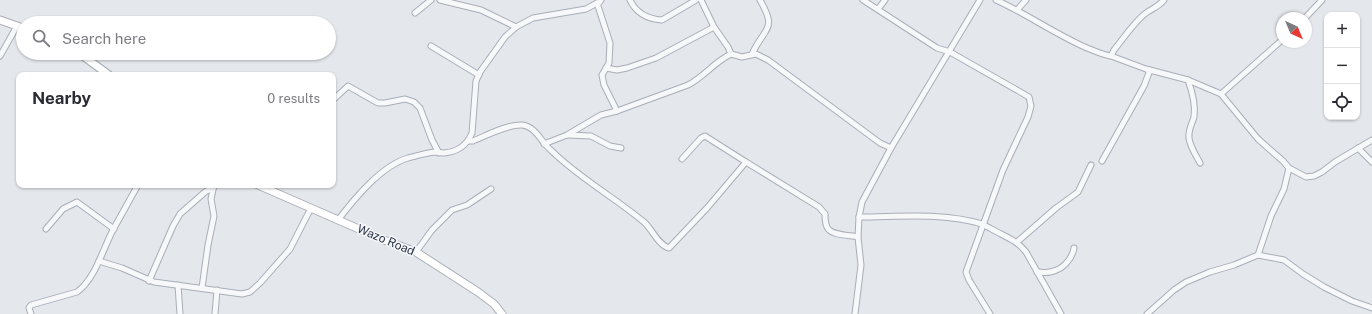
<!DOCTYPE html>
<html lang="en">
<head>
<meta charset="utf-8">
<style>
	:root { --surface:#fff; --page:#f2f2f3; --text:#2b2b33; --muted:#7c7c81; --line:#e1e1e2 }
	body { margin:0; font-family:"Public Sans",sans-serif; background:var(--page); color:var(--text) }
	.controls { position:absolute; right:12px; top:12px; display:grid; overflow:hidden; border-radius:8px; box-shadow:0 1px 3px #0004 }
	.controls button { width:36px; height:36px; display:grid; place-items:center; padding:0; border:0; border-bottom:1px solid var(--line); background:var(--surface); color:var(--text); font:20px sans-serif }
	.compass { position:absolute; left:1276px; top:12px; width:36px; height:36px; border-radius:50%; background:var(--surface); box-shadow:0 1px 3px #0004; rotate:136deg }
	.list { margin:0; padding:0; list-style:none }
	h2 { display:flex; justify-content:space-between; align-items:center; height:52px; margin:0; padding:0 16px; font-size:17px }
	h2 small { font-size:13px; font-weight:400; color:var(--muted) }
	.icon { flex:none; width:22px; height:22px; fill:none; stroke:currentColor; stroke-width:2; stroke-linecap:round; stroke-linejoin:round }
	.map { position:relative; flex:none; width:1372px; height:314px; overflow:hidden }
	.search { position:absolute; background:var(--surface); box-shadow:0 1px 3px #0004; left:16px; top:16px; width:320px; height:44px; display:flex; align-items:center; gap:10px; box-sizing:border-box; padding:0 14px; border-radius:22px; color:var(--muted); font-size:15px }
	.panel { position:absolute; background:var(--surface); box-shadow:0 1px 3px #0004; left:16px; top:72px; width:320px; height:116px; border-radius:8px }
	.map>svg:first-child { display:block }
	.lines { fill:none; stroke-linecap:round; stroke-linejoin:round }
	.street-casing { stroke:#a9aeb7; stroke-width:7 }
	.secondary-casing { stroke:#a9aeb7; stroke-width:9 }
	.street { stroke:#f7f8fa; stroke-width:5 }
	.secondary { stroke:#fff; stroke-width:7 }
	.labels { text-anchor:middle; stroke-width:3.5; stroke-linejoin:round; paint-order:stroke }
	.street-label { font-size:12px; fill:#2b3445; stroke:#f4f6f9 }
</style>
</head>
<body>
<div class="map">
<svg width="1372" height="314" viewBox="0 0 1372 314">
	<rect width="100%" height="100%" fill="#e4e7ec"/>
	<g class="lines">
		<g class="street-casing">
			<g id="street">
				<polyline points="440,0 481,10 516,27"/>
				<path d="M630,0C636,13 648,19 662,20L696,0"/>
				<polyline points="701,0 714,27 728,47 731,54"/>
				<polyline points="863,0 937,48 950,52 1029,97 1031,106 1028,117 1003,170 966,272 969,280 990,314"/>
				<path d="M996,0C1027,14 1055,34 1087,48C1095,51 1102,55 1111,56L1146,69L1188,80L1221,94L1258,139L1283,161L1289,168L1306,177L1314,176L1322,172L1335,162L1372,140"/>
				<polyline points="597,3 610,43 609,63 602,75 604,85 617,111"/>
				<polyline points="878,9 885,0"/>
				<polyline points="1017,10 1026,0"/>
				<polyline points="415,13 431,0"/>
				<polyline points="1305,18 1322,0"/>
				<polyline points="431,46 479,75"/>
				<path d="M752,54C764,27 778,31 760,0"/>
				<polyline points="0,56 17,26"/>
				<path d="M1111,56L1114,50C1123,39 1134,22 1146,13C1153,8 1158,7 1164,0"/>
				<polyline points="606,68 617,70 627,68 656,58 714,27"/>
				<path d="M1188,80C1192,91 1196,104 1194,117C1192,124 1188,130 1189,138C1190,147 1196,155 1200,163"/>
				<polyline points="1221,94 1282,40"/>
				<polyline points="333,100 348,86 378,103 385,103 405,99 414,102 420,108 432,140 439,153"/>
				<polyline points="568,135 591,136 610,146 621,148"/>
				<path d="M469,141H473C485,136 508,124 522,125C533,126 539,137 545,144C548,148 552,151 556,155C583,180 615,198 644,222C652,229 658,245 669,248L707,208L746,162L705,136L701,138L682,159"/>
				<path d="M544,144L567,135L601,115L617,111L688,85C704,77 714,62 731,54L742,57L756,54L768,60L880,143L891,148"/>
				<polyline points="1358,148 1372,162"/>
				<polyline points="1102,161 1144,86 1150,70"/>
				<path d="M746,162L819,207L825,214C825,218 825,223 827,227C831,236 850,235 858,237"/>
				<path d="M859,217C899,217 942,212 982,224C988,227 995,231 1001,234C1011,239 1019,243 1026,252L1061,314"/>
				<path d="M338,220C355,198 381,166 408,158C416,156 426,153 435,152C438,152 441,153 444,153C457,152 467,145 472,133L476,81L480,72L505,37L516,27L533,18L586,9L597,3L598,4L601,0"/>
				<polyline points="46,229 63,209 77,202 114,229"/>
				<polyline points="1017,242 1056,208 1078,192 1091,165"/>
				<polyline points="416,252 432,230 452,210 467,205 491,189"/>
				<polyline points="1258,255 1271,216 1284,189 1289,168"/>
				<polyline points="99,261 122,268 154,282 242,294 250,292 260,283 290,249 311,208"/>
				<path d="M1037,272C1041,272 1046,273 1050,272C1062,270 1072,260 1074,248"/>
				<polyline points="149,281 173,226 180,214 205,192 214,187"/>
				<polyline points="178,285 180,314"/>
				<polyline points="202,288 208,245 214,216 211,199 214,185"/>
				<path d="M31,314L29,308L31,305L77,292C96,278 103,248 114,228C122,214 130,199 138,185"/>
				<polyline points="215,314 217,290"/>
				<polyline points="855,314 861,265 858,237 859,217 862,202 891,148 980,0"/>
				<polyline points="1147,314 1174,290 1186,282 1210,272 1234,265 1258,255 1284,260 1303,274 1324,287 1352,301 1372,308"/>
			</g>
		</g>
		<g class="secondary-casing">
			<g id="secondary">
				<polyline points="0,20 23,28"/>
				<polyline points="79,53 109,75"/>
				<polyline points="258,185 384,240 416,252 478,292 494,304 502,314"/>
			</g>
		</g>
		<use href="#street" class="street"/>
		<use href="#secondary" class="secondary"/>
	</g>
	<g class="labels">
		<g class="street-label">
			<text transform="translate(386 240) rotate(23)" y="4">Wazo Road</text>
		</g>
	</g>
</svg>
<div class="controls">
<button>+</button>
<button>−</button>
<button><svg class="icon" aria-label="locate" viewBox="0 0 24 24"><circle cx="12" cy="12" r="6"/><path d="M12 2v4M12 18v4M2 12h4M18 12h4"/></svg></button>
</div>
<svg class="compass" viewBox="-18 -18 36 36"><path d="M0-13l5 13h-10z" fill="#e53935"/><path d="M0 13l5-13h-10z" fill="#7c7c81"/></svg>
<div class="search"><svg class="icon" aria-label="search" viewBox="0 0 24 24"><circle cx="10" cy="10" r="6"/><path d="M15 15l6 6"/></svg>Search here</div>
<section class="panel">
<h2>Nearby<small>0 results</small></h2>
<ul class="list">
</ul>
</section>
</div>
</body>
</html>
